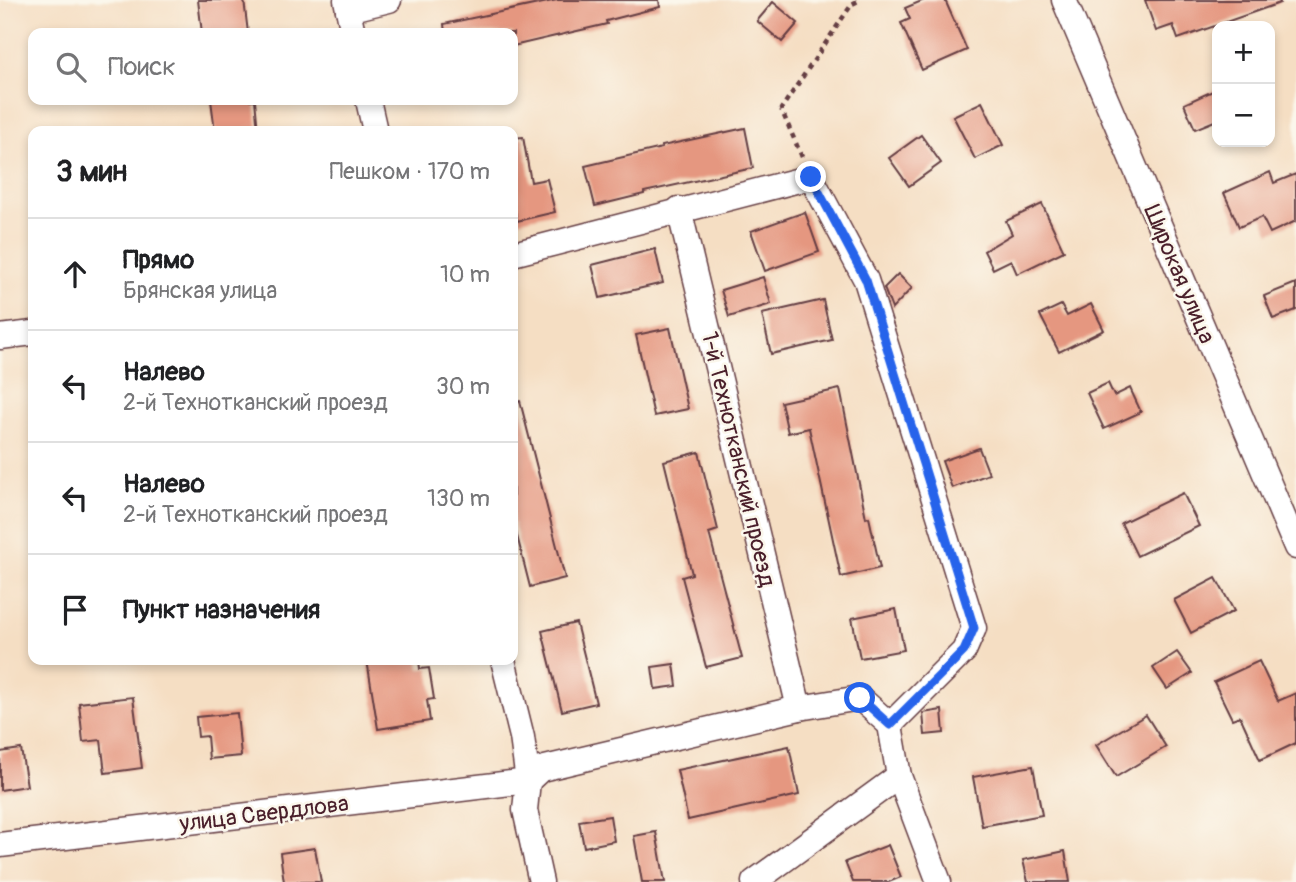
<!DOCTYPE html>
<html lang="ru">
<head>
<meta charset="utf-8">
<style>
	:root { --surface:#fff; --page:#f2f2f2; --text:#202124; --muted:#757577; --line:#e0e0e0 }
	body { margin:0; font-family:Pangolin,sans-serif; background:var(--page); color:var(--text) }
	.controls { position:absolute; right:21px; top:21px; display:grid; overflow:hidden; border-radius:14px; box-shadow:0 4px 10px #0003 }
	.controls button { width:63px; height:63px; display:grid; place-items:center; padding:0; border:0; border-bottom:2px solid var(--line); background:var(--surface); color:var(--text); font:35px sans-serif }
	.stop { position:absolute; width:21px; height:21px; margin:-16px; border:5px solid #2563eb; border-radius:50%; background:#fff }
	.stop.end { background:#2563eb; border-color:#fff; box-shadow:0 2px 7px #0008 }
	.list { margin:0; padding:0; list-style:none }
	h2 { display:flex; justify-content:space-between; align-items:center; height:91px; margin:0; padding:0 28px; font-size:30px }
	h2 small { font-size:23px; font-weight:400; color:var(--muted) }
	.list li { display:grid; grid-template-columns:46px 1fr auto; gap:21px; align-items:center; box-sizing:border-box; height:112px; padding:0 28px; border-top:2px solid var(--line) }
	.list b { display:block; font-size:26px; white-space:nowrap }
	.list p { margin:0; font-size:23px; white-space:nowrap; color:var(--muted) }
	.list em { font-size:23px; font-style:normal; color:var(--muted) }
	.icon { flex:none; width:38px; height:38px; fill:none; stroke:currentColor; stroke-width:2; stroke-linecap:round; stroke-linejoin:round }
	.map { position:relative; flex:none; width:1296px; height:882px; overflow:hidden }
	.search { position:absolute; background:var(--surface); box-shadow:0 4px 10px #0003; left:28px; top:28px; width:490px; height:77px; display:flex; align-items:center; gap:18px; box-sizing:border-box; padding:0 24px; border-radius:14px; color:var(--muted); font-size:26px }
	.panel { position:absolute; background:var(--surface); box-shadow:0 4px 10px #0003; left:28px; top:126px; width:490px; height:539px; border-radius:14px }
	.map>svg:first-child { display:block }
	.building { fill:#e59780 }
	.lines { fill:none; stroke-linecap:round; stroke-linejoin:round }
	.minor-casing { stroke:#643c42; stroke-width:27 }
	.path { stroke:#643c42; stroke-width:4.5; stroke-dasharray:5 5; stroke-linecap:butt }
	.minor { stroke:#fff; stroke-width:24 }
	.route { stroke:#2563eb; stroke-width:9 }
	.labels { text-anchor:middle; stroke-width:5; stroke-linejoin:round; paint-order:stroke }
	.street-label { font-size:23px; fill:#4a1f2b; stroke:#fbf7ec }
</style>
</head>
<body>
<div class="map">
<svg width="1296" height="882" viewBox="0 0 1296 882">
	<rect width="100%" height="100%" fill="#fbf7ec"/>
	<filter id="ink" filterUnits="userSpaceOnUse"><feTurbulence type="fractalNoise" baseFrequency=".0143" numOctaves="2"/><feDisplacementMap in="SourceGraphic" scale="14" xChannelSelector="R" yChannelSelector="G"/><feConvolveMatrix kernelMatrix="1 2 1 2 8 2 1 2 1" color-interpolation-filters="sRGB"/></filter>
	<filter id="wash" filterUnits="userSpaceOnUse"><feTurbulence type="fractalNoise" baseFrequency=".00686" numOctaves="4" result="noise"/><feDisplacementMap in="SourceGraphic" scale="28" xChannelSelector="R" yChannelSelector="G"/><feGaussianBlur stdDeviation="1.57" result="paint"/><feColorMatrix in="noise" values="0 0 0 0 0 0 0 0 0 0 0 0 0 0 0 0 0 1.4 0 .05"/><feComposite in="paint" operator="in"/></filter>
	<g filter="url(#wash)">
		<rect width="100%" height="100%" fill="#f5dec3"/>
		<g id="blocks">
			<g class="building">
				<polygon points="198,0 244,0 248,33 202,33"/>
				<polygon points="557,0 659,0 660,7 606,21 607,24 513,46 513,33 445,33 444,24"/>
				<polygon points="924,0 945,0 967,50 922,70 901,23 910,19 905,8"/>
				<polygon points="1145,0 1279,0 1280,3 1178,39 1173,25 1156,31"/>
				<polygon points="773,2 798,23 782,42 757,21"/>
				<polygon points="1217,89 1217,120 1195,129 1184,104"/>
				<polygon points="211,100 255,100 258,131 215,131"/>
				<polygon points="982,102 1003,145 975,159 953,116"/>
				<polygon points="745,128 753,168 644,192 644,194 595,206 585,166 662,148 662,146"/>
				<polygon points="921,135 941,163 909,186 889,158"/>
				<polygon points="523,137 531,182 547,179 555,212 517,221 513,201 513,138"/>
				<polygon points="1270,172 1274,183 1296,174 1296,221 1270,233 1262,217 1239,227 1224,193"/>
				<polygon points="1042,204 1064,251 1017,274 1011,260 993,269 984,251 1012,234 1006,221"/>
				<polygon points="805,212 819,252 765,271 751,231"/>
				<polygon points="655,249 663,283 600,298 592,265"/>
				<polygon points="898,274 912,288 892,309 884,288"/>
				<polygon points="763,277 771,304 729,317 721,290"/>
				<polygon points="1296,283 1296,310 1273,319 1264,296"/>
				<polygon points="823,300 832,340 771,354 762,314"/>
				<polygon points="1091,304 1104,330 1059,352 1040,315 1061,305 1067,316"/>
				<polygon points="670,328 688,409 654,416 636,335"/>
				<polygon points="1108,383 1114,396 1130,388 1141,412 1104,429 1087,393"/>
				<polygon points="840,389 866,518 869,517 880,568 841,577 809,428 788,433 781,402"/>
				<polygon points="520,401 565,578 530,587 513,520 513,402"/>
				<polygon points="979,448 989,474 952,488 942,461"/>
				<polygon points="699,452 718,530 709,533 742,658 706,667 682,577 692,574 664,461"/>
				<polygon points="1183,493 1199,526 1137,556 1121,523"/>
				<polygon points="1216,578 1234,611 1191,633 1174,600"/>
				<polygon points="896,609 904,650 860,658 852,618"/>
				<polygon points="576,623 596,703 562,711 542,631"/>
				<polygon points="1177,652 1192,673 1167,689 1153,668"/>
				<polygon points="367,660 419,660 420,669 429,668 434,699 427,700 430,721 378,729"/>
				<polygon points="1259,661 1278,701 1296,693 1296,743 1260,760 1240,716 1232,719 1214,682"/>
				<polygon points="674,664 677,686 655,689 652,667"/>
				<polygon points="133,697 142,768 105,773 101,740 83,742 79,703"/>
				<polygon points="942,710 944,733 925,735 923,713"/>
				<polygon points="237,713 241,756 209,759 207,736 198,737 196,717"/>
				<polygon points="1146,715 1166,747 1116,777 1096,745"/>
				<polygon points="789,746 799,795 688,820 677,770"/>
				<polygon points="21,749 27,786 0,790 0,752"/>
				<polygon points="1033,766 1042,815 982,826 973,777"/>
				<polygon points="610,816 614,841 584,847 579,821"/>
				<polygon points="656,832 665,882 642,882 634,836"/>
				<polygon points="888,845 901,877 889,882 853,882 845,862"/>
				<polygon points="315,848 321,882 284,882 280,853"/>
				<polygon points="1065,851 1070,882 1028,882 1023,860"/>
			</g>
		</g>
	</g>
	<g filter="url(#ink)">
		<use href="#blocks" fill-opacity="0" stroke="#643c42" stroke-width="2"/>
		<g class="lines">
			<g class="minor-casing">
				<g id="minor">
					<polyline points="346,0 353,33"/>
					<polyline points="1064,0 1296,547"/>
					<polyline points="348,10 389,0"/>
					<polyline points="368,100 375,131"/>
					<polyline points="679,209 799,708"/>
					<polyline points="513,254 811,177 866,280 974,628 964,651 890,725"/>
					<polyline points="0,337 33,333"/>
					<polyline points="503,660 522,737 528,781 525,810 541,882"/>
					<polyline points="0,845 528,781 541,769 799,708 860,698 890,725 899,776 939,882"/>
					<polyline points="754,882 899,776"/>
				</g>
			</g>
			<polyline class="path" points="802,157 781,109 852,4 860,0"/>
			<use href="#minor" class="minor"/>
		</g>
	</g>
	<g class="lines" filter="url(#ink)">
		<polyline class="route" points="811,177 866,280 974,628 964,651 890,725 860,698"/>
	</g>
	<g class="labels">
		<g class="street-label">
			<text transform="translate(1180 274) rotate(67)" y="8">Широкая улица</text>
			<text transform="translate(739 459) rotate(77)" y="8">1-й Технотканский проезд</text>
			<text transform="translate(264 813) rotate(-7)" y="8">улица Свердлова</text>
		</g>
	</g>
</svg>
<div class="controls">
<button>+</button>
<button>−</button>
</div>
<div class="stop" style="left:860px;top:698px"></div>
<div class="stop end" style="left:811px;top:177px"></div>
<div class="search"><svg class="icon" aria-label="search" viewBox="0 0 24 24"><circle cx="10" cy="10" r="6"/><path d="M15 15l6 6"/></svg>Поиск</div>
<section class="panel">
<h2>3 мин<small>Пешком · 170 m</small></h2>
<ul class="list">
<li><svg class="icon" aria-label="ahead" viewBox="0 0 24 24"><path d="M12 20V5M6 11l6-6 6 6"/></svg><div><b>Прямо</b><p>Брянская улица</p></div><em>10 m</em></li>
<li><svg class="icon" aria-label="left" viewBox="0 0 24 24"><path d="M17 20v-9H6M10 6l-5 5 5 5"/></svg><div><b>Налево</b><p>2-й Технотканский проезд</p></div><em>30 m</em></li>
<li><svg class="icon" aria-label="left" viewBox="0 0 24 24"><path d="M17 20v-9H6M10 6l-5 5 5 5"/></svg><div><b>Налево</b><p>2-й Технотканский проезд</p></div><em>130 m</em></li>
<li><svg class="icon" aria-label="arrive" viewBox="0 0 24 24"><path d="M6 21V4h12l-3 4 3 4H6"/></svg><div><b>Пункт назначения</b></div></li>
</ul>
</section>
</div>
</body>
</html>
